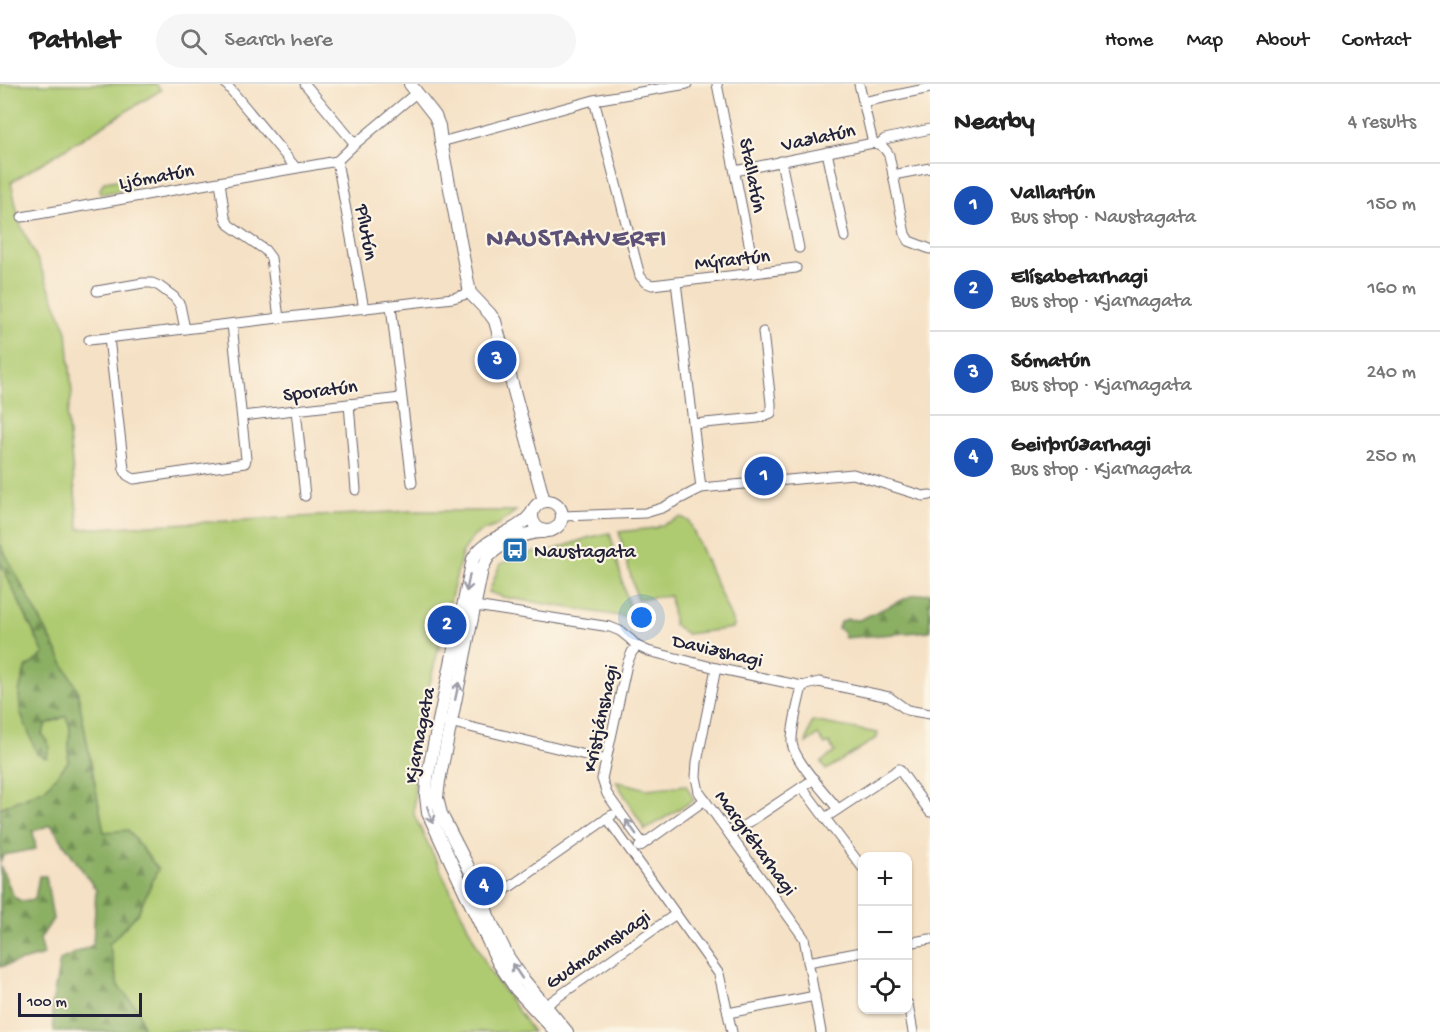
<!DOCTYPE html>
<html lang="en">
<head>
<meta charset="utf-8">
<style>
	:root { --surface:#fff; --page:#f6f6f6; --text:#222; --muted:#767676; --line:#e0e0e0; --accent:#1f6fb2 }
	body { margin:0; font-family:"Gochi Hand",sans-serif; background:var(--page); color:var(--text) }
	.controls { position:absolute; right:18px; bottom:18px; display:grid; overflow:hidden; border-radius:12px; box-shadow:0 2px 4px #0004 }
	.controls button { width:54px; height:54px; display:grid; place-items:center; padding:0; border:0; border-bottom:2px solid var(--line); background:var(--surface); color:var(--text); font:30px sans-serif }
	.scale { position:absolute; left:18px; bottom:15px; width:124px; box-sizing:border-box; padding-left:6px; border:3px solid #22223b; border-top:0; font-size:16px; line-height:21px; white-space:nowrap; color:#22223b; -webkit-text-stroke:4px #fcf5e5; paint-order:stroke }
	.you { position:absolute; left:642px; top:534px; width:21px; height:21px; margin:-15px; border:4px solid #fff; border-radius:50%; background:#1a73e8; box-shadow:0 0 0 9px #1a73e833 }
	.badge { display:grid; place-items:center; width:39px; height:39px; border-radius:50%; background:var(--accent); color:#fff; font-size:20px; font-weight:700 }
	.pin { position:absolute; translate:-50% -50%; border:3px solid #fff; box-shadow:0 2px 6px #0006 }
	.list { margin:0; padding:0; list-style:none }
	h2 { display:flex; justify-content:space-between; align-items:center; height:78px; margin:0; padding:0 24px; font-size:26px }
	h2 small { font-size:20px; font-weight:400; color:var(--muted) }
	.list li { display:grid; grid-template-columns:39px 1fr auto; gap:18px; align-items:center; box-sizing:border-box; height:84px; padding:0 24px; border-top:2px solid var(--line) }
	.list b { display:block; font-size:22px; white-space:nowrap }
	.list p { margin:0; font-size:20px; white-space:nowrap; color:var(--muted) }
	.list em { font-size:20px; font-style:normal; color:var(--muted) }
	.icon { flex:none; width:33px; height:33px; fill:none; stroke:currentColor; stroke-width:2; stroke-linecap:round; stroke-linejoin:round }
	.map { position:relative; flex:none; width:930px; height:948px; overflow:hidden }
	header { display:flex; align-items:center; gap:36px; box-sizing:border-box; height:84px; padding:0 30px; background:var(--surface); border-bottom:2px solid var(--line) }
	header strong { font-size:28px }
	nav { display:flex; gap:33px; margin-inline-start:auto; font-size:21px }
	.search { width:420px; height:54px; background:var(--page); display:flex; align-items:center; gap:15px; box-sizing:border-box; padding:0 21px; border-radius:33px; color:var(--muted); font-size:22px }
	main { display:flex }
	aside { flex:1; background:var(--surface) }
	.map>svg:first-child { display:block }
	.green { fill:#afcb71; stroke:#687656; stroke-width:1.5 }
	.forest { fill:url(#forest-firs); stroke:#56684f; stroke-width:1.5 }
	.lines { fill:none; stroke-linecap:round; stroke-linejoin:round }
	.minor-casing { stroke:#6c656b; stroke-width:11 }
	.tertiary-casing { stroke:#6c656b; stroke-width:14 }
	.minor { stroke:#fff; stroke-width:9 }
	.tertiary { stroke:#fff; stroke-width:12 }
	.oneway { stroke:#9c9ca7 }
	.labels { text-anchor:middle; stroke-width:4.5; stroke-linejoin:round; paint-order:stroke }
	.street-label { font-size:20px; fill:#22223b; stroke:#fcf5e5 }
	.poi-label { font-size:20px; fill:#22223b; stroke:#fcf5e5; text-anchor:start }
	.district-label { font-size:26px; font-weight:bold; letter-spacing:1.5px; fill:#5c5176; stroke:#fcf5e5 }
</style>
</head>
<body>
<header>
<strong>Pathlet</strong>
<div class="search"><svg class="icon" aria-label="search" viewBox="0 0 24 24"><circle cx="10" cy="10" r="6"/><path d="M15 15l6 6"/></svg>Search here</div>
<nav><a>Home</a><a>Map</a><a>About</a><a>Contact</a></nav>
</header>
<main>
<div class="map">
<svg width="930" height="948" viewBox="0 0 930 948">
	<defs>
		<pattern id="forest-firs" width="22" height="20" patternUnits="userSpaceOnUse" patternTransform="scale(1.5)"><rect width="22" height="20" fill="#8baf63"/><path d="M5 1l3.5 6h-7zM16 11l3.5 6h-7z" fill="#718e53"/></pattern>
	</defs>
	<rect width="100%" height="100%" fill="#fcf5e5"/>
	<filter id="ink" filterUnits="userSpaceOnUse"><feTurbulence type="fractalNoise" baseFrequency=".0167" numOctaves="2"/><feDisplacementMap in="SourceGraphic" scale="12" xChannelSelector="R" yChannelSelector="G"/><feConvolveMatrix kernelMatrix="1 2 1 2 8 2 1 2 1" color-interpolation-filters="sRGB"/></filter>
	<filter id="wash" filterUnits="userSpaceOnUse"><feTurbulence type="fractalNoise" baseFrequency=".008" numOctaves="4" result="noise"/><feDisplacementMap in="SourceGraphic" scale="24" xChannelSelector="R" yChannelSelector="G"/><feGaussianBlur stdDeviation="1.35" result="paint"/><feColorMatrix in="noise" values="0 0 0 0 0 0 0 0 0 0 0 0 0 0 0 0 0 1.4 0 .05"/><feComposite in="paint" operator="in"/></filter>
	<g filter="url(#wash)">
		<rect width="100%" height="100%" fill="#f5e1c5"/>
		<g class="green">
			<polygon points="0,0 156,0 161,6 11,98 20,140 38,177 67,247 72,310 67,333 79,445 410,427 516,427 496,442 480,448 473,453 462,469 416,655 414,731 489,886 533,948 144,948 138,925 118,902 109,860 138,829 104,749 77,605 0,460"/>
			<polygon points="130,94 131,96 134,96 135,104 101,110 100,105 104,98"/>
			<polygon points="681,433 689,437 734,541 733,544 687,550 674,541 670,512 637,515 619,448 655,444"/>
			<polygon points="610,449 630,527 625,533 503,513 489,508 500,480 533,468 545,469 587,454"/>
			<polygon points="0,478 44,570 25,585 37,670 47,673 49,663 42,650 46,640 67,632 70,644 68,678 45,705 0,724"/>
			<polygon points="812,637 878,649 877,654 826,686 821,678 835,668 829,659 825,661 818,651 806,659"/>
			<polygon points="616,697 647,705 686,701 694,716 645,746"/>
		</g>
		<g class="forest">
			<polygon points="0,460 77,605 104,748 128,746 158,785 138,829 109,860 118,902 138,925 144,948 54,948 52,921 60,876 93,861 96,806 51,741 33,747 36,765 4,771 0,778 0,724 45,705 68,678 70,644 66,632 46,640 42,650 50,663 46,674 37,670 20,627 19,608 25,585 44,570 0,478"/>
			<polygon points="930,509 930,547 845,554 843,547 838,544 840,538 847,535 859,536 913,511"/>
			<polygon points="0,781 14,813 21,817 35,815 39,792 46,792 53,835 40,855 44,871 0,883"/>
		</g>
	</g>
	<g filter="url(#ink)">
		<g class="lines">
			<g class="minor-casing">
				<g id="minor">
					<polyline points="226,0 296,84"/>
					<polyline points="305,0 355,60"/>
					<polyline points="717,0 755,189"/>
					<path d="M859,0L873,59C881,60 884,63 889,71L905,150L909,157L930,165"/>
					<polyline points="594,16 640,192 645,198 652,201 796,184"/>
					<polyline points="863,18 930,4"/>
					<polyline points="441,58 594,16 687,0"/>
					<polyline points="879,60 885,55 930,45"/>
					<polyline points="827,68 845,153"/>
					<polyline points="337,77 364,225"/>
					<polyline points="781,77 799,164"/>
					<polyline points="735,87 873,59"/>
					<polyline points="893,91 930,84"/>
					<polyline points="220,98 225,133 229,141 265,166 271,174 279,234"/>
					<polyline points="22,133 337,77 355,60 416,9"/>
					<polyline points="676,198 701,404"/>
					<polyline points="97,207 143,199 152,199 159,202 174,213 180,221 185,245"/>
					<polyline points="391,222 412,399"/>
					<polyline points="109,254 124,385 127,391 134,395 245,379 246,375 232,240"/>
					<polyline points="89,256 453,214 470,209"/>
					<polyline points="349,320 356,406"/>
					<polyline points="296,326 305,412"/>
					<polyline points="242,332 401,314"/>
					<polyline points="694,340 758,334 771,329 771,319 763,248"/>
					<polyline points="562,432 645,429 662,424 701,404 853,390 923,412 930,411"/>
					<polyline points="469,521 610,543 620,547 630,555 637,562 648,567 716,584 802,602 819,598 889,613 907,626 930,630"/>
					<polyline points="637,562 632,568 627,580 602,695 607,710 643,760"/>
					<polyline points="716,584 697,678 696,693 699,708 804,854 821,948"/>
					<path d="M802,602C799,617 791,644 792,659C794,676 826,710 838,725"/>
					<polyline points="445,637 606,676"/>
					<polyline points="802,703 825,734"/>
					<polyline points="607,734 719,890 732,948"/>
					<polyline points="730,751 814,695"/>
					<polyline points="639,763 705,716"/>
					<polyline points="862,783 825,734 899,685 930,728"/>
					<polyline points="481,823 612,731"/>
					<polyline points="908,859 930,855"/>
					<polyline points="808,878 862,868"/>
					<polyline points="908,920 913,948"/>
					<polyline points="542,924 676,830"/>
					<polyline points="728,929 815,912"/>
				</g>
			</g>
			<g class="tertiary-casing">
				<g id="tertiary">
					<polyline points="410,0 435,32 439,42 441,58 470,209 490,230 495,237 544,417"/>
					<circle cx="547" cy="432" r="15"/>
					<path d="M532,429C517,450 486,451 473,475L427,694L426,712L428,729L498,878L516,905L556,948"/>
					<path d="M543,448C527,447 500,460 489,472C486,476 484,481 482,485L439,697L437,714L441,730L482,810L488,832L508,873L523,895L567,948"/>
				</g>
			</g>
			<use href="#minor" class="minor"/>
			<use href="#tertiary" class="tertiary"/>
		</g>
		<defs><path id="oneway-shaft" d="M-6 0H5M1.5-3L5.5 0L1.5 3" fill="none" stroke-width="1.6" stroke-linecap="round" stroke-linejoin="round" transform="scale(1.5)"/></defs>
		<g class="oneway">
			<use href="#oneway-shaft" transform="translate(468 499) rotate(101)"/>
			<use href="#oneway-shaft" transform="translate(457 607) rotate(-78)"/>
			<use href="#oneway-shaft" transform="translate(430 731) rotate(72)"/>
			<use href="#oneway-shaft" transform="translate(631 743) rotate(-126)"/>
			<use href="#oneway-shaft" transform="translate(517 887) rotate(-124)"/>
		</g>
	</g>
	<defs>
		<g id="bus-square" transform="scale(1.35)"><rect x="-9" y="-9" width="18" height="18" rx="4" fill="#1f6fb2" stroke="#fcf5e5"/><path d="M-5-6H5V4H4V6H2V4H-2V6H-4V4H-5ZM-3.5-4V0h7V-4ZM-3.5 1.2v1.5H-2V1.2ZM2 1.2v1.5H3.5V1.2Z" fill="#fff"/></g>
	</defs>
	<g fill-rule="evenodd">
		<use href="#bus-square" x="515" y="466"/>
	</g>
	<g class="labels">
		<g class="street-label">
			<text transform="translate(818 52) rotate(-12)" y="7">Vaðlatún</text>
			<text transform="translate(156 91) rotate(-10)" y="7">Ljómatún</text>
			<text transform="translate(754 91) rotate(79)" y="7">Stallatún</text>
			<text transform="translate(368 148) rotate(80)" y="7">Pílutún</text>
			<text transform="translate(732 174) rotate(-6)" y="7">Mýrartún</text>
			<text transform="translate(320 305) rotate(-7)" y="7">Sporatún</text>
			<text transform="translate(718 565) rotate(13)" y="7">Daviðshagi</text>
			<text transform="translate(599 634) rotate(-78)" y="7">Kristjánshagi</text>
			<text transform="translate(418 651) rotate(-79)" y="7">Kjarnagata</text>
			<text transform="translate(757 758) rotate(54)" y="7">Margrétarhagi</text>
			<text transform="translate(597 864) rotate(-35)" y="7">Gudmannshagi</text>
		</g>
		<g class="poi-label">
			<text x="534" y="473">Naustagata</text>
		</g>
		<g class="district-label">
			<text x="577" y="161">NAUSTAHVERFI</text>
		</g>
	</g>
</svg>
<div class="controls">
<button>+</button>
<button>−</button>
<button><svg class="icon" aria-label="locate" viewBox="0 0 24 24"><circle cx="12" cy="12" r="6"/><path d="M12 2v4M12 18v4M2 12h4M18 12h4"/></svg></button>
</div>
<div class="scale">100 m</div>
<div class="you"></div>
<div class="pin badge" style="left:764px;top:392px;background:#1a4fb4">1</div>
<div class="pin badge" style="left:447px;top:541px;background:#1a4fb4">2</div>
<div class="pin badge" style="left:497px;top:276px;background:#1a4fb4">3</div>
<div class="pin badge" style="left:484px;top:802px;background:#1a4fb4">4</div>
</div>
<aside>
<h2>Nearby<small>4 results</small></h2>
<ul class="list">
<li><span class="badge" style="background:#1a4fb4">1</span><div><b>Vallartún</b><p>Bus stop · Naustagata</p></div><em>150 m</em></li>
<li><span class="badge" style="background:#1a4fb4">2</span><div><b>Elísabetarhagi</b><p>Bus stop · Kjarnagata</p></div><em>160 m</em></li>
<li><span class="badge" style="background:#1a4fb4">3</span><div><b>Sómatún</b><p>Bus stop · Kjarnagata</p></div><em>240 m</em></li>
<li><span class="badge" style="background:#1a4fb4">4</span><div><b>Geirþrúðarhagi</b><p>Bus stop · Kjarnagata</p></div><em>250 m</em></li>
</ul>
</aside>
</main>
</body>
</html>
